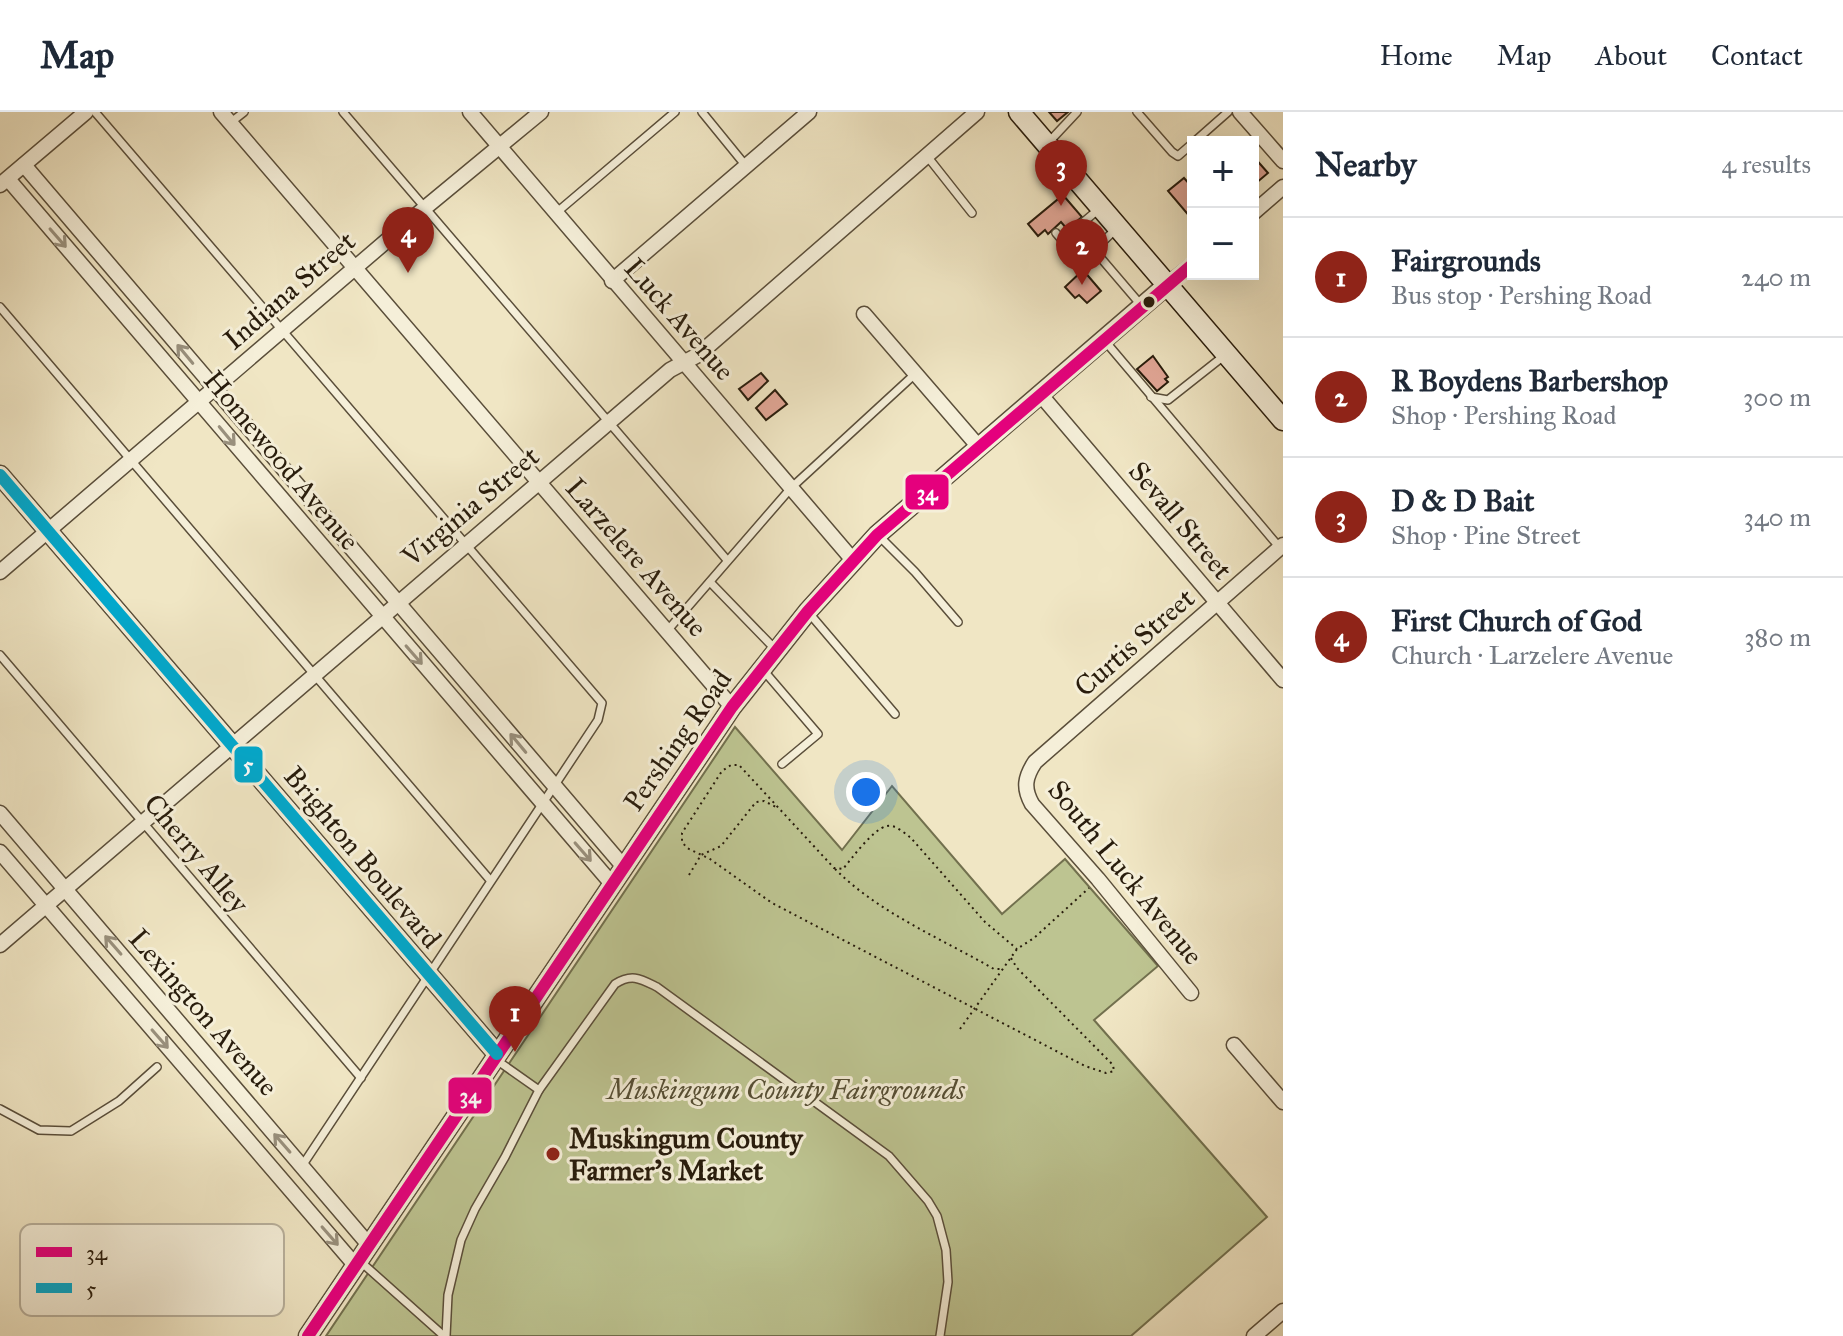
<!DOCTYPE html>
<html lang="en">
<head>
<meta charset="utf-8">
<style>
	:root { --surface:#fff; --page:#f2f2f3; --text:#1f2937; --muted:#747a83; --line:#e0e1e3; --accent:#8f2418 }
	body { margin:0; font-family:"IM FELL Great Primer",serif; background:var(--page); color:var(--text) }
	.controls { position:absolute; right:24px; top:24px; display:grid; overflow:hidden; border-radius:0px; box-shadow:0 8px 32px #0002 }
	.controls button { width:72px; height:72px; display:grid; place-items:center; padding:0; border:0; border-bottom:2px solid var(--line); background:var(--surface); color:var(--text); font:40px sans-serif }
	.you { position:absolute; left:866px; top:680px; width:28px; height:28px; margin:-20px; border:6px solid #fff; border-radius:50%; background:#1a73e8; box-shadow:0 0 0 12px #1a73e833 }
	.badge { display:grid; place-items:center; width:52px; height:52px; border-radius:50%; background:var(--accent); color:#fff; font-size:26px; font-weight:700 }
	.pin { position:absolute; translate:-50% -66px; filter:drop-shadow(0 2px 4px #0008) }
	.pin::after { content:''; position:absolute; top:42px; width:28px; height:24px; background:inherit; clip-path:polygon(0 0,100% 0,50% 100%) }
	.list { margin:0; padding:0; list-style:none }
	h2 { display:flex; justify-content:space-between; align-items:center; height:104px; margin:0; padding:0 32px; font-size:34px }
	h2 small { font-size:26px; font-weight:400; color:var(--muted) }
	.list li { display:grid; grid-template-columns:52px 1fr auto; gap:24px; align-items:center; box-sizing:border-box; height:120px; padding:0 32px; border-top:2px solid var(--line) }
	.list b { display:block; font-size:30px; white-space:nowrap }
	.list p { margin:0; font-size:26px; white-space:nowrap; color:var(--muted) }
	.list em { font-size:26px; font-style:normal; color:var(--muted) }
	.map { position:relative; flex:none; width:1283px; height:1224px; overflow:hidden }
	header { display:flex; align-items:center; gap:48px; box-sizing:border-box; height:112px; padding:0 40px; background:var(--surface); border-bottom:2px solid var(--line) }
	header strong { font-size:38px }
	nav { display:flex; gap:44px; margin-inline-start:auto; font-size:28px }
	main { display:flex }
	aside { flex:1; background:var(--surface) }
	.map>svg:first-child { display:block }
	.green { fill:#bdc491; stroke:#72704e; stroke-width:2 }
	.building { fill:#e2a797; stroke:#281c0c; stroke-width:2 }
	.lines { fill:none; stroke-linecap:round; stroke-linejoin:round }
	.service-casing { stroke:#5a4e3a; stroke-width:10 }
	.minor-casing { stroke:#5a4e3a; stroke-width:17 }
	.tertiary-casing { stroke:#5a4e3a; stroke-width:21 }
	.secondary-casing { stroke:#281c0c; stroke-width:23 }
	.path { stroke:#281c0c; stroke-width:2; stroke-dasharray:2 4; stroke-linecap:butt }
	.service { stroke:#f5efd9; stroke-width:7 }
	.minor { stroke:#f5efd9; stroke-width:14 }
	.tertiary { stroke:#f5efd9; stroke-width:18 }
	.secondary { stroke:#f5efd9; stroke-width:20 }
	.bus-1-casing { stroke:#f5efd9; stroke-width:18 }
	.bus-2-casing { stroke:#f5efd9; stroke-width:18 }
	.bus-1 { stroke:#e5007d; stroke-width:12 }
	.bus-2 { stroke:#00a9ce; stroke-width:12 }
	.oneway { stroke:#99907d }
	.bus-dot { fill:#281c0c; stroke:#f5efd9; stroke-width:3 }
	.poi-dot { fill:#8f2418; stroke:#f5efd9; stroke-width:3 }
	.labels { text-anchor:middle; stroke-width:6; stroke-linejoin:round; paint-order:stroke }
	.street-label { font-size:28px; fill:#281c0c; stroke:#f5efd9 }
	.park-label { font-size:28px; font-style:italic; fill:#554e34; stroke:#f5efd9 }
	.poi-label { font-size:28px; font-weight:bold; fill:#281c0c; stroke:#f5efd9; text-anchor:start }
	.key { fill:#f5efd9; stroke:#b8b09c; stroke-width:2 }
	.key-label { font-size:22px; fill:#281c0c }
	.line-badge { stroke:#f5efd9; stroke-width:3 }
	.badge-label { font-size:22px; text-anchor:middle; font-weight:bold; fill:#fff }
</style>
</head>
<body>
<header>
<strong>Map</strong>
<nav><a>Home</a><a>Map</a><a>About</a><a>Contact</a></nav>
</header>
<main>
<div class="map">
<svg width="1283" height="1224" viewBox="0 0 1283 1224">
	<rect width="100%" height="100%" fill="#f0e6c4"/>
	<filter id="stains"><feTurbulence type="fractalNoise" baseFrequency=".0025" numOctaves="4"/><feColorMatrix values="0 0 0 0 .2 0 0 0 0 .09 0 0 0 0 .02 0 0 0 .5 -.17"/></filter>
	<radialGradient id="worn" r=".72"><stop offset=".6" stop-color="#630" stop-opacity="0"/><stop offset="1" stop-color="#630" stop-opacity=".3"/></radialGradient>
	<polygon class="green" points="735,615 842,738 892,674 1002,802 1065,747 1158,854 1094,908 1267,1105 1131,1224 326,1224"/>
	<g class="building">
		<polygon points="1049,0 1068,0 1057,9"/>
		<polygon points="1253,44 1268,61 1255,72 1253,70"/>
		<polygon points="1184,66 1193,76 1193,104 1191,106 1168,79"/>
		<polygon points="1063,83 1082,105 1067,117 1061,110 1048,122 1045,118 1038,124 1028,112"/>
		<polygon points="1083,158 1101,179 1087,191 1079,183 1075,186 1065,175"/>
		<polygon points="1153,244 1168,265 1165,267 1168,270 1157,279 1137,257"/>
		<polygon points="761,261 768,269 748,288 739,277"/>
		<polygon points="775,278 787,292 766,308 756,296"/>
	</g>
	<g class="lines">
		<g class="service-casing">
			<g id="service">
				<polyline points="95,0 602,591 598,608 302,1054"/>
				<polyline points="343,0 727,448"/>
				<polyline points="702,0 746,54"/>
				<polyline points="1137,0 1172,40 1178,44 1193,31"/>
				<polyline points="230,11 244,0"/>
				<polyline points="1194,30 1228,0"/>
				<polyline points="1048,31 1077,0"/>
				<polyline points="927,44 972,101"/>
				<polyline points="556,101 675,0"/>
				<polyline points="1116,117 1094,138 1141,193"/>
				<polyline points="1056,121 1062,128 1099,97"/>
				<polyline points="0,195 490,768"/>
				<polyline points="1105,229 1280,436"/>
				<polyline points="1151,285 1168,288 1225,243"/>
				<polyline points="879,424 915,460 958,510"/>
				<polyline points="710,470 775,537"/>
				<polyline points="809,501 895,602"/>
				<polyline points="667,519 791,376 915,262"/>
				<polyline points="0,543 361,966"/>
				<polyline points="764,559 818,622 782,652"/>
				<polyline points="495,947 539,978"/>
				<polyline points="0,997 39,1018 71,1019 119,989 157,955"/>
				<polyline points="361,1150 444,1224"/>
				<path d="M446,1224L448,1183L461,1128L475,1097L505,1045L539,978L615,872C632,861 641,867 657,875L889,1044L928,1089L937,1104L946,1138L948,1170L940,1224"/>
			</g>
		</g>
		<g class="minor-casing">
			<g id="minor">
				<polyline points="221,0 732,595"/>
				<polyline points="470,0 852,447"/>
				<polyline points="1240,0 1283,49"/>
				<polyline points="24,53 623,754"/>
				<polyline points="8,67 612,772"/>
				<polyline points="0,73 86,0"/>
				<polyline points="1253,101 1283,75"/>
				<polyline points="612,169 809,0"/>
				<polyline points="1167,173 1193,152"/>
				<polyline points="864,202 978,334"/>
				<polyline points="1040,282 1283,568"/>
				<polyline points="0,460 426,95 541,0"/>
				<polyline points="0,701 369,1133"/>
				<polyline points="0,740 355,1153"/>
				<polyline points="0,833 670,258 698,243 977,0"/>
				<path d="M1191,881L1098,767L1032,692C1023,676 1025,665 1035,650L1283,433"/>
				<polyline points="1234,933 1283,990"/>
				<polyline points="1254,1224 1283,1199"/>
			</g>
		</g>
		<g class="tertiary-casing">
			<g id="tertiary">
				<polyline points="0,363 497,942"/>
				<polyline points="308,1224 732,595 808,499 877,423 1167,173"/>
			</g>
		</g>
		<g class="secondary-casing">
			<polyline id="secondary" points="1019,0 1283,308"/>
		</g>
		<g class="path">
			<path d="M835,757C879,801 940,826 994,857H1002"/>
			<polyline points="689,763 701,743 721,734 756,690 764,689 778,696"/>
			<path d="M1011,846L1017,856L1113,953L1114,959L1106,961L1085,954L772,791L710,747L687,736L682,730V721L722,659L731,653H739L834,756L843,757C852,746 873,717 887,714C895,712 904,721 911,726L985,810L1017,837"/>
			<polyline points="960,917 1017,837 1034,826 1089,776"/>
		</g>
		<use href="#service" class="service"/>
		<use href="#minor" class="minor"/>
		<use href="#tertiary" class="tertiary"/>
		<use href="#secondary" class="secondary"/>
		<g class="bus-1-casing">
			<polyline id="bus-1" points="308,1224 732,595 808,499 877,423 1193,152"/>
		</g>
		<g class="bus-2-casing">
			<polyline id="bus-2" points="0,363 497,942"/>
		</g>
		<use href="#bus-1" class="bus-1"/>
		<use href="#bus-2" class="bus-2"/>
	</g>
	<defs><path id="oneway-shaft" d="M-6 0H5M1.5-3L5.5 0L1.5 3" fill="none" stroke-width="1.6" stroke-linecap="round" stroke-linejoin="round" transform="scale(2)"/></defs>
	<g class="oneway">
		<use href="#oneway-shaft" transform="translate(58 126) rotate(49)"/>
		<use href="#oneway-shaft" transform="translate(185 242) rotate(-130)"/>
		<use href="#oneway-shaft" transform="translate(227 324) rotate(50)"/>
		<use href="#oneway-shaft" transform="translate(414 543) rotate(49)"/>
		<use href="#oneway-shaft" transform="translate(518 631) rotate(-130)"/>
		<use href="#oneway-shaft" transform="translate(583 740) rotate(49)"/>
		<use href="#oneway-shaft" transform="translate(113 833) rotate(-131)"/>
		<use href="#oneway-shaft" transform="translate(160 927) rotate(49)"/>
		<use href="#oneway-shaft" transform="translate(282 1031) rotate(-131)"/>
		<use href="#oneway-shaft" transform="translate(330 1124) rotate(49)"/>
	</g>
	<circle class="bus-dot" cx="1149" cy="190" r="7"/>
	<circle class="poi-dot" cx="553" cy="1042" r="8"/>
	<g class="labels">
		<g class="street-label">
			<text transform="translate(289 178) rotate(-41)" y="10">Indiana Street</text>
			<text transform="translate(680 207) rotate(49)" y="10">Luck Avenue</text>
			<text transform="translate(282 348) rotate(50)" y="10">Homewood Avenue</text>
			<text transform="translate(470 394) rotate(-40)" y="10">Virginia Street</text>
			<text transform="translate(1181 408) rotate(50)" y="10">Sevall Street</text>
			<text transform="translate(637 445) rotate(49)" y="10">Larzelere Avenue</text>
			<text transform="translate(1134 530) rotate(-41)" y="10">Curtis Street</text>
			<text transform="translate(677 628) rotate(-55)" y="10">Pershing Road</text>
			<text transform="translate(197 741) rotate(50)" y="10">Cherry Alley</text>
			<text transform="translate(363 745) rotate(50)" y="10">Brighton Boulevard</text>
			<text transform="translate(1126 760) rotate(51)" y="10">South Luck Avenue</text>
			<text transform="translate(204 900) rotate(49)" y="10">Lexington Avenue</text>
		</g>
		<g class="park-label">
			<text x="786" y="987">Muskingum County Fairgrounds</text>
		</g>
		<g class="poi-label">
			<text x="569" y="1036">Muskingum County<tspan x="569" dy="32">Farmer's Market</tspan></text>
		</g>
	</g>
	<rect x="20" y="1112" width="264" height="92" rx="12" class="key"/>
	<rect x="36" y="1135" width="36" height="10" fill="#e5007d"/>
	<rect x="36" y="1171" width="36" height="10" fill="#00a9ce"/>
	<g class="key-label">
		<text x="86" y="1148">34</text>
		<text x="86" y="1184">5</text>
	</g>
	<g class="line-badge">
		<rect x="904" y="361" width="46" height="38" rx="8" fill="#e5007d"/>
		<rect x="233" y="633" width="31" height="39" rx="8" fill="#00a9ce"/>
		<rect x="447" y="964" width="46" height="39" rx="8" fill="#e5007d"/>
	</g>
	<g class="badge-label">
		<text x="927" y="388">34</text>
		<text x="248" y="660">5</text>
		<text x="470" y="991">34</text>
	</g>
	<rect width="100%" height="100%" filter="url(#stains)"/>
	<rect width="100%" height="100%" fill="url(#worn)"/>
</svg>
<div class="controls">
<button>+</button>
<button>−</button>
</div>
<div class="you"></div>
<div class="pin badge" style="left:515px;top:940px">1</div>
<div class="pin badge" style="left:1082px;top:173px">2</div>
<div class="pin badge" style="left:1061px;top:94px">3</div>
<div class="pin badge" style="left:408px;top:161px">4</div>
</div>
<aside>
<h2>Nearby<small>4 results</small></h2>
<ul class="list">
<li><span class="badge">1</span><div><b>Fairgrounds</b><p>Bus stop · Pershing Road</p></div><em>240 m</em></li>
<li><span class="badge">2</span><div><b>R Boydens Barbershop</b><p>Shop · Pershing Road</p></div><em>300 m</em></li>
<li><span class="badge">3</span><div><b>D &amp; D Bait</b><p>Shop · Pine Street</p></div><em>340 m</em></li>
<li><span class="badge">4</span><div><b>First Church of God</b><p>Church · Larzelere Avenue</p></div><em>380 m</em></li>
</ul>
</aside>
</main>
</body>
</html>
